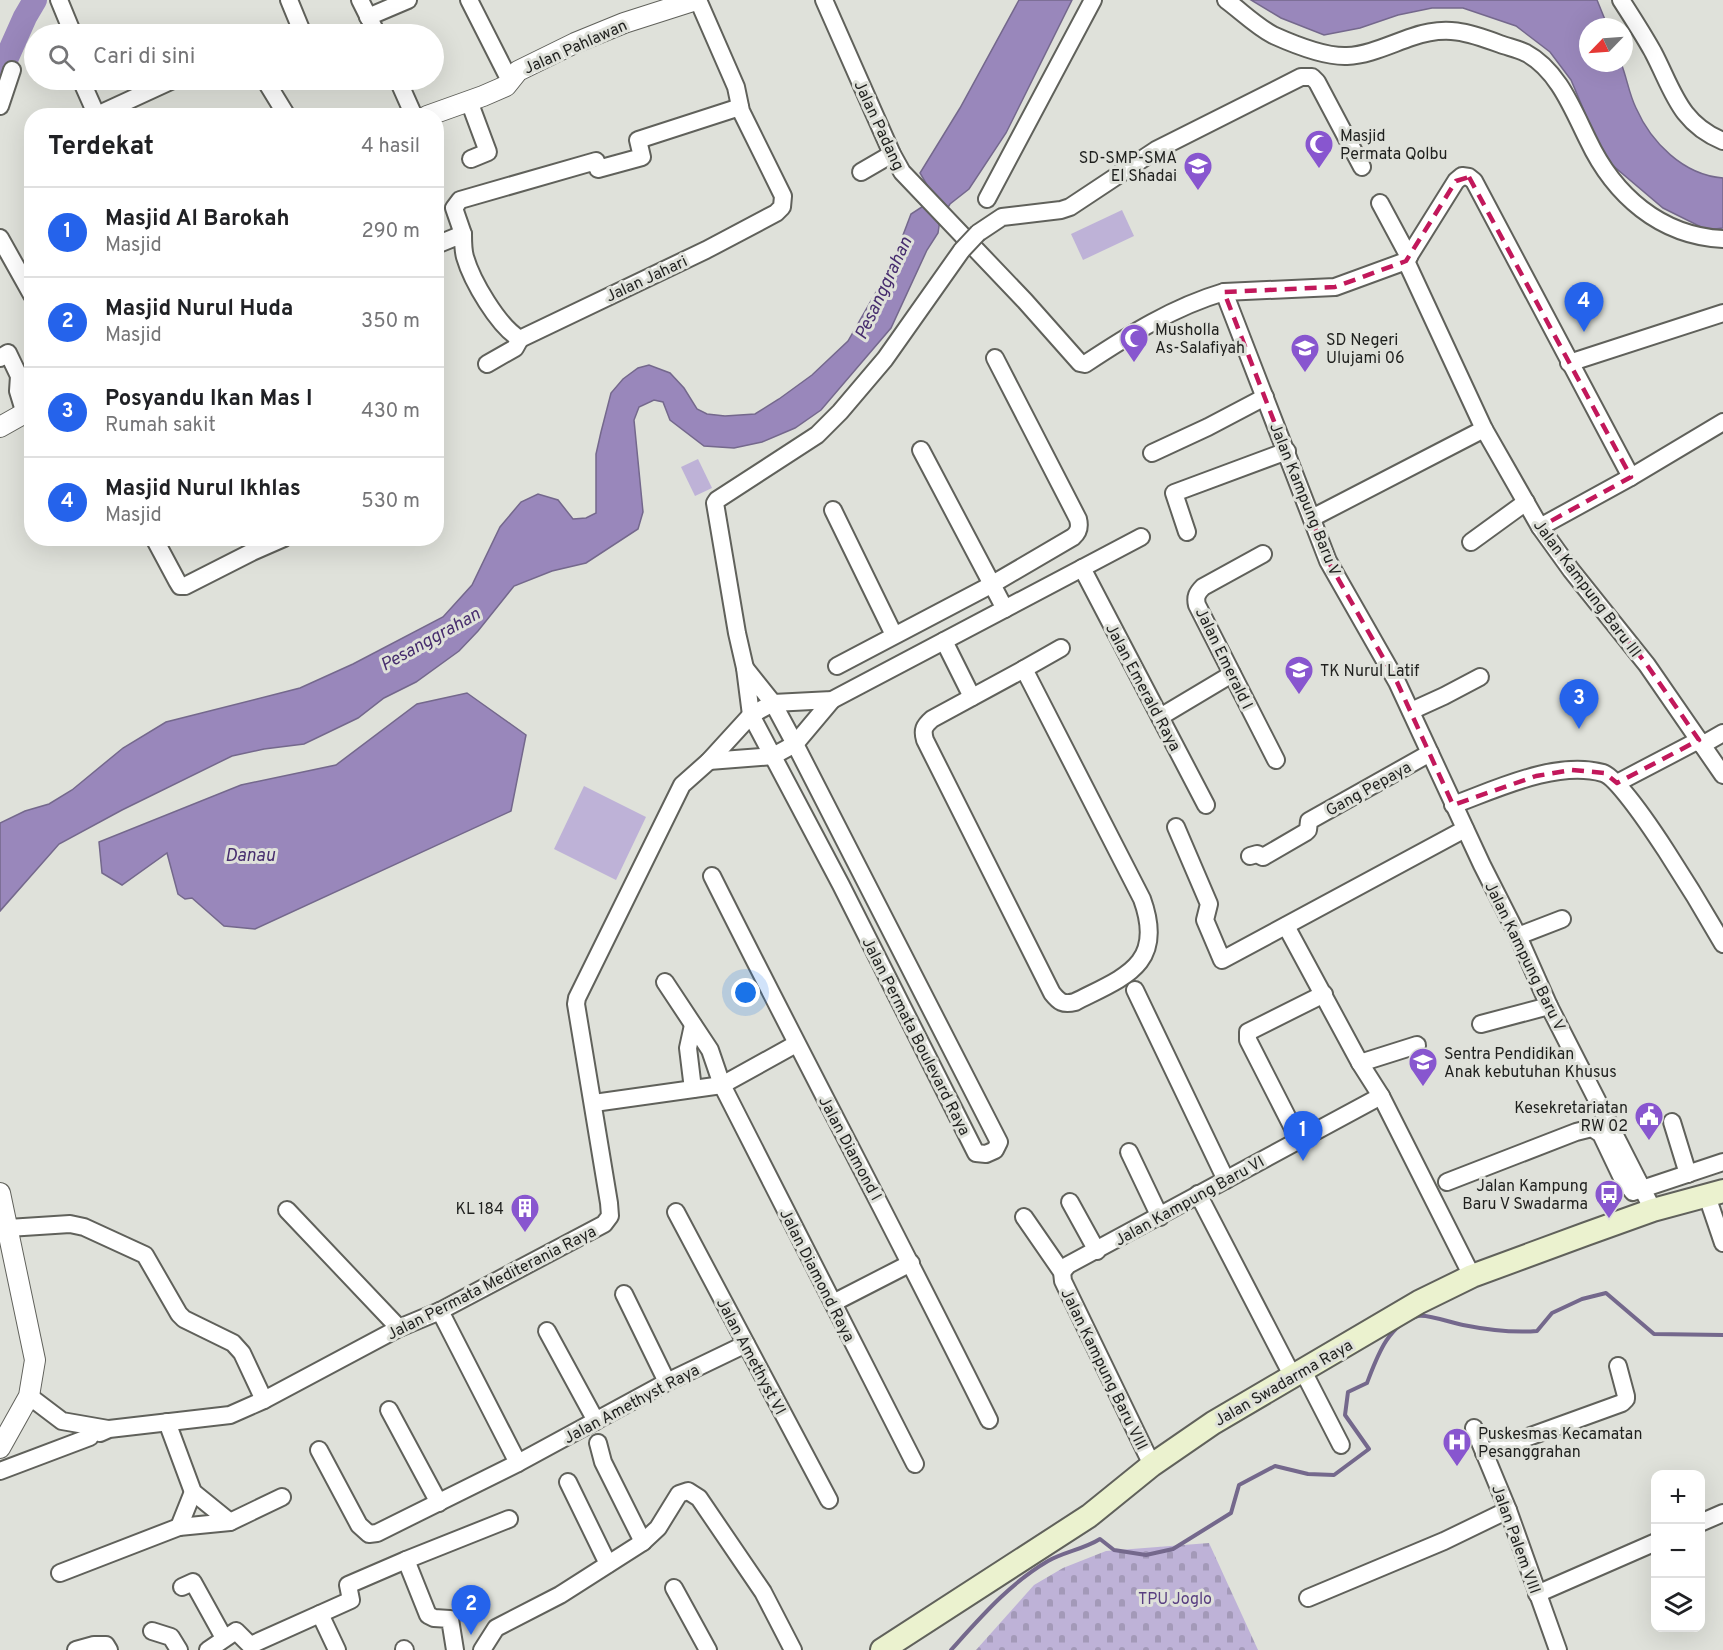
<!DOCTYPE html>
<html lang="id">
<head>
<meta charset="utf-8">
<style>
	:root { --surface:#fff; --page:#f6f6f6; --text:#202124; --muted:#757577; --line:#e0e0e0; --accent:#2563eb }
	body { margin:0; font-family:Overpass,sans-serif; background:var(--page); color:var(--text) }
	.controls { position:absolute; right:18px; bottom:18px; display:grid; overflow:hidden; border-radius:12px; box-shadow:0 6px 24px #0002 }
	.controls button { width:54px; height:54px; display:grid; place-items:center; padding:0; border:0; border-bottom:2px solid var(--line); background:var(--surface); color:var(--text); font:30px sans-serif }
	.compass { position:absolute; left:1579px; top:18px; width:54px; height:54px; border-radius:50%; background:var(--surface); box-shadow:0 6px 24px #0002; rotate:245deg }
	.you { position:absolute; left:746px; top:993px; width:21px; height:21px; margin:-15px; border:4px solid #fff; border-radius:50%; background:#1a73e8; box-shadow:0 0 0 9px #1a73e833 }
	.badge { display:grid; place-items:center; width:39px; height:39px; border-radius:50%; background:var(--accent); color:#fff; font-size:20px; font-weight:700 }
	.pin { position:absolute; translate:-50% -50px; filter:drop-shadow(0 2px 3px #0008) }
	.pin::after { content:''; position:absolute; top:32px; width:21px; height:18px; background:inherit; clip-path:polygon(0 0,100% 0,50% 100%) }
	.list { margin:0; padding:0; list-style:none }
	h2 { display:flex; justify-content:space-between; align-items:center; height:78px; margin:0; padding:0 24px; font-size:26px }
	h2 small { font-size:20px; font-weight:400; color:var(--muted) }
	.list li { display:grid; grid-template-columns:39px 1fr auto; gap:18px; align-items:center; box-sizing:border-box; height:90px; padding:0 24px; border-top:2px solid var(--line) }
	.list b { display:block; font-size:22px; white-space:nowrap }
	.list p { margin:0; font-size:20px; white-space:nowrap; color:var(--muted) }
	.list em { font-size:20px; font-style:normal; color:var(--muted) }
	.icon { flex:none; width:33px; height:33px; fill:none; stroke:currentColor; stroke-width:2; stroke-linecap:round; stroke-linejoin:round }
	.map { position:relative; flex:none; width:1723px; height:1650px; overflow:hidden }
	.search { position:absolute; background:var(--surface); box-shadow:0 6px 24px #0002; left:24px; top:24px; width:420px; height:66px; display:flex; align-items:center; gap:15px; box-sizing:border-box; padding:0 21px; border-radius:33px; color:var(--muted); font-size:22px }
	.panel { position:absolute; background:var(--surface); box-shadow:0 6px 24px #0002; left:24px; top:108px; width:420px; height:438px; border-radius:24px }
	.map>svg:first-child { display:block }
	.grass { fill:#beb2d7 }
	.cemetery { fill:url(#cemetery-stones) }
	.water { fill:#9987bb; stroke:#74688c; stroke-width:1.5 }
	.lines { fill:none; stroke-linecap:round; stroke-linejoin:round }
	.stream { stroke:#74688c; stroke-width:4 }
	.river { stroke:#9987bb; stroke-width:24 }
	.minor-casing { stroke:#60615b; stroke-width:20 }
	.tertiary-casing { stroke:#60615b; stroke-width:22 }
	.secondary-casing { stroke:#60615b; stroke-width:26 }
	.minor { stroke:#fff; stroke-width:16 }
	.tertiary { stroke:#fff; stroke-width:20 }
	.secondary { stroke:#ebf2cf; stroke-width:22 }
	.minor-bridge-casing { stroke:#60615b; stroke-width:20; stroke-linecap:butt }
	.minor-bridge { stroke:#fff; stroke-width:16 }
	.marked { fill:none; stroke:#c2185b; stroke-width:4.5; stroke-dasharray:12 8; stroke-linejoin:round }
	.labels { text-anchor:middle; stroke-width:6; stroke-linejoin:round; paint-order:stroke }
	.street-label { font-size:16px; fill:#1f201e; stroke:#dfe1da }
	.poi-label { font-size:16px; fill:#1f201e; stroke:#dfe1da; text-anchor:start }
	.park-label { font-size:16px; fill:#583e80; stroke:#dfe1da }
	.water-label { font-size:18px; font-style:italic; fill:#472d6e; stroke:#dfe1da }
</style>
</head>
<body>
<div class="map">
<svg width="1723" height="1650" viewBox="0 0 1723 1650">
	<defs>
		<pattern id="cemetery-stones" width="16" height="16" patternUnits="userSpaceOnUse" patternTransform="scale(1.5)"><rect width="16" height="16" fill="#beb2d7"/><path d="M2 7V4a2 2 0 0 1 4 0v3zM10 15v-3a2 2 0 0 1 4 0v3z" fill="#a399b8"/></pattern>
	</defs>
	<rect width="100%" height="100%" fill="#dfe1da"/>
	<g class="grass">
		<polygon points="1122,210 1134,236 1083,260 1071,234"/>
		<polygon points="698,459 712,488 695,496 681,467"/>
		<polygon points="584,786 646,817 616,880 554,849"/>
	</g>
	<polygon class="cemetery" points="1209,1543 1258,1650 976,1650 1034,1585 1063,1568 1106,1551"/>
	<g class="water">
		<polygon points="1019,0 1072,0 1006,133 969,189 950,204 940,220 938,233 927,250 891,328 821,410 795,428 762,442 734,448 704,446 670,420 663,402 654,400 639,407 634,420 643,512 638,529 586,563 552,571 514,586 478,631 459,651 416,682 384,698 358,718 304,744 264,749 232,756 122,810 59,844 0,911 0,823 25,811 49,804 72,790 123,748 166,722 300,688 353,664 443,617 472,585 500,527 521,502 538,494 558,500 573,519 586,518 596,513 596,454 601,432 611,393 623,379 638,368 649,365 670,373 684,388 697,409 707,414 725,416 755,414 779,399 812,375 848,341 892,264 911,214 925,205 930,190 920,173 960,108"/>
		<path d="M1251,0H1597L1608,27H1588V63H1621C1627,78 1629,94 1636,108C1651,142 1683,175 1723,178V228L1707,230L1663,208L1604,158L1571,80L1550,52L1516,26L1463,8H1432L1398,15L1360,28L1324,35L1281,18Z"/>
		<polygon points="467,693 526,735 511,811 255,929 224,926 192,898 185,899 178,894 167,853 122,885 102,873 99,842 241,785 336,765 417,704"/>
	</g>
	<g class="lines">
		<path class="stream" d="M951,1650C980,1618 1010,1583 1048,1561C1064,1552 1084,1549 1100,1539L1114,1550L1146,1555L1173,1549L1231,1513L1239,1485L1275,1466L1308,1474L1334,1475L1369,1449L1345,1415L1348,1392L1367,1383C1377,1357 1388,1324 1418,1316C1428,1314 1452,1323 1463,1325C1488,1330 1512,1333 1537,1331L1552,1313L1582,1299L1606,1293L1654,1334L1723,1335"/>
		<polyline class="river" points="0,73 25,17 35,0"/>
		<g class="minor-casing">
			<g id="minor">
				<polyline points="59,0 73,34"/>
				<polyline points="289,0 303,34"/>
				<polyline points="360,0 377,34"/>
				<polyline points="469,0 510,81"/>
				<path d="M824,0L892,154L902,172L1025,301L1080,363L1085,364C1129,335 1173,307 1224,292L1335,287L1406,261"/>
				<path d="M1226,0C1241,11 1256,26 1273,35C1293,44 1325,57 1347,56C1369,55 1391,44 1412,37C1446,25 1468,32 1500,44C1508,47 1518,49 1526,53C1558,70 1573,110 1588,140C1614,195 1660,236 1723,239"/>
				<path d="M1621,0C1632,17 1643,34 1653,52C1673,90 1679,123 1723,141"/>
				<polyline points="368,17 408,0"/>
				<polyline points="81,80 97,116"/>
				<polyline points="265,80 287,116"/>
				<polyline points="398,80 414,116"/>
				<polyline points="469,101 488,152 471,159"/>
				<polyline points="0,106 12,70"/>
				<polyline points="97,115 173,80"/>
				<polyline points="861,172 892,154"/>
				<polyline points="987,199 1093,0"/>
				<polyline points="1380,203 1409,257"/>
				<polyline points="978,233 1002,217 1061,210 1070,207 1156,150 1301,77 1312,77 1317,82 1362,167"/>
				<polyline points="463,234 454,208 460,200 596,161 598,169 642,157 638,140 740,107"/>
				<polyline points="0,238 32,295"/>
				<path d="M436,245L463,234C463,241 463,250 465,257C472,281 498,326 520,339L706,250L776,213L782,207L783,196L741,111L736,87L698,0"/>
				<polyline points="1406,261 1484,429 1540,527 1571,570 1647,665 1723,775"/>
				<polyline points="1406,261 1456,181 1462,176 1469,177 1474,181 1631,477"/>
				<polyline points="1224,292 1328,561 1397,682 1482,865 1518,936 1549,1006 1653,1210"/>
				<polyline points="0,358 8,353 19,376 18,391 25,414"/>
				<polyline points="1569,363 1723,313"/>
				<polyline points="487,364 515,348 520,339"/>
				<polyline points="921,450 1005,609"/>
				<polyline points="1152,453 1208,427 1265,397"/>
				<polyline points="833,510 894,635"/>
				<polyline points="1312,518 1484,429"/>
				<polyline points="1540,527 1631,477 1723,422"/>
				<polyline points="1187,532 1174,493 1287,451"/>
				<polyline points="154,538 177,581 180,586 185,586 252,552 284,538"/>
				<polyline points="1471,542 1526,502"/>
				<path d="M1263,554L1203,587C1197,593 1195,597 1197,605L1276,760"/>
				<polyline points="1082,568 1206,805"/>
				<polyline points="944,641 972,697"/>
				<path d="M837,666L991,585L1073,537C1079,532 1080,527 1078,519L995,358"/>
				<polygon points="745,668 773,703 795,744 999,1142 995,1150 986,1154 976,1153 841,885 751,715"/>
				<polyline points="745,668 737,633 715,503 717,500 817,435 840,412 885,359 962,250"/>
				<path d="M1024,669L1142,899C1166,965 1124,977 1075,1002C1063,1005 1059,1002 1052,993L925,740C922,730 924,726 932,719Z"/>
				<polyline points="1024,669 1061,648"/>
				<polyline points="1411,711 1444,696 1480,677"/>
				<polyline points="1160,717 1232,674"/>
				<polyline points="1702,745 1723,733"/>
				<polyline points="709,761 773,756 795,744 832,700"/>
				<polyline points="1617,783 1699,740"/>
				<path d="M1453,805C1497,789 1556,760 1603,773C1627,780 1707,916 1723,944"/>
				<polyline points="1176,827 1209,904 1205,920 1222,960 1465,829"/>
				<polyline points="1250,856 1257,854 1263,857 1306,832 1308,830 1309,821 1430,753"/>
				<path d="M712,876C803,1058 899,1238 989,1420"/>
				<polyline points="1286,926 1360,1063 1381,1096 1472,1276"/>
				<polyline points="1518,936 1562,919"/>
				<polyline points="665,982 710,1050 722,1085 915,1464"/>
				<polyline points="1135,990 1226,1180"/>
				<polyline points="1481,1024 1549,1006"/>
				<polyline points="693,1025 688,1048 693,1089"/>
				<polyline points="1360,1063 1417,1045"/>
				<polyline points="594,1103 722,1085 796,1044"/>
				<polyline points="1672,1122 1688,1174"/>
				<polyline points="1299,1140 1248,1040 1248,1032 1324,994"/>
				<polyline points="1129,1152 1160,1217"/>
				<polyline points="1447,1182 1576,1132 1592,1128 1601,1134 1622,1178 1633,1192 1723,1162"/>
				<polyline points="1198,1194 1293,1377"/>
				<polyline points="1707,1196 1723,1243"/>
				<polyline points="1070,1202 1097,1251"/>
				<polyline points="287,1210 399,1328"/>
				<polyline points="676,1212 829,1500"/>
				<polyline points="1024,1217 1062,1272 1063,1281 1152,1465"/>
				<polyline points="8,1228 70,1224 84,1227 145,1255 179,1314 184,1319 233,1343 242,1353 264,1400"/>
				<polyline points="1062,1272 1068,1265 1381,1096"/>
				<polyline points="624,1294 667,1382"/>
				<polyline points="833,1303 911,1263"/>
				<polyline points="440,1311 518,1463"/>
				<polyline points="547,1331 596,1421"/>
				<polyline points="1303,1371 1341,1445"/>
				<polyline points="29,1396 62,1421 108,1429"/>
				<polyline points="389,1410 439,1503"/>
				<polyline points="167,1422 193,1492 230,1522"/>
				<polyline points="1474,1428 1508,1510 1558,1650"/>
				<polyline points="100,1433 109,1429 230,1415 264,1400 399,1328 440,1311 604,1224 610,1216 609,1203 576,1004 577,998 682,785 709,761 751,715 773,703 832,700 1141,537"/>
				<polyline points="598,1443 603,1462 643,1542"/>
				<polyline points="319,1450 359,1525 369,1534 377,1533 518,1463 667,1382 746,1344"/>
				<polyline points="1484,1453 1622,1403 1626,1399 1626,1396 1618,1366"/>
				<polyline points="0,1471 90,1437"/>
				<polyline points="568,1482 608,1564"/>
				<polyline points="1700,1523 1723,1513"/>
				<polyline points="179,1527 193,1492"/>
				<polyline points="406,1560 428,1615 434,1618 450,1619 455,1650"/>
				<polyline points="60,1573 179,1527 230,1522 282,1497"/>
				<polyline points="182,1587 193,1582 224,1638"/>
				<polyline points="674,1588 708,1650"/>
				<polyline points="1537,1594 1656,1542"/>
				<polyline points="1308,1598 1444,1541 1508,1510"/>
				<polyline points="320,1614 337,1650"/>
				<polyline points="152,1631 171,1637 179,1650"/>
				<polyline points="404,1649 405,1650"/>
				<polyline points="76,1650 94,1645 106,1645 109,1650"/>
				<polyline points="208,1650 236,1631 249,1644 253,1644 351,1600 348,1585 406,1560 509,1519"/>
				<polyline points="482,1650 496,1628 560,1595 643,1542 658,1528 679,1494 688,1491 699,1498 763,1592 793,1650"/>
			</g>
		</g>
		<g class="tertiary-casing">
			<g id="tertiary">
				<polyline points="427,116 483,96 506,86 518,71 575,43 624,23 696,0"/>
				<polyline points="0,427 32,409"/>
				<polyline points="0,1193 35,1360 29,1396 0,1448"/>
			</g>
		</g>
		<g class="secondary-casing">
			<polyline id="secondary" points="882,1650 1089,1516 1152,1465 1213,1423 1419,1302 1472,1276 1586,1234 1653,1210 1723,1191"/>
		</g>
		<use href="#minor" class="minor"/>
		<use href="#tertiary" class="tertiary"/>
		<use href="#secondary" class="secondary"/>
		<g class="minor-bridge-casing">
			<polyline id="minor-bridge" points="962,250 978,233"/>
		</g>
		<use href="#minor-bridge" class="minor-bridge"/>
	</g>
	<path class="marked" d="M1469,177L1631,477L1540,527L1647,665L1699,740L1617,783L1605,773L1572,770L1536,776L1453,805L1397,682L1328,561L1224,292L1335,287L1406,261L1456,181Z"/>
	<defs>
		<g id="mosque-pin" transform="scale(1.5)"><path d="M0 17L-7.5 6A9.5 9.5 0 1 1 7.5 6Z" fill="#8856cf" stroke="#dfe1da"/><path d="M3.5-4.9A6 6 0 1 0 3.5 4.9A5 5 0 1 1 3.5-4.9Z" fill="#fff"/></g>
		<g id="school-pin" transform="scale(1.5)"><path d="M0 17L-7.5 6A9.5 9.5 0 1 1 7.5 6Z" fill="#8856cf" stroke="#dfe1da"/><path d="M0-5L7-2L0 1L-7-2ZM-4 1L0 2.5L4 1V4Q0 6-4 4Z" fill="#fff"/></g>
		<g id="civic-pin" transform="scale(1.5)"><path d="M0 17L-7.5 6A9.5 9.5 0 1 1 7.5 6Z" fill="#8856cf" stroke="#dfe1da"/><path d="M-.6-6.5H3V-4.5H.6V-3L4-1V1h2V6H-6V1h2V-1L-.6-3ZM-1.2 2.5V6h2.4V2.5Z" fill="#fff"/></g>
		<g id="bus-pin" transform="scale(1.5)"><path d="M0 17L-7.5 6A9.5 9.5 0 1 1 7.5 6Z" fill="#8856cf" stroke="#dfe1da"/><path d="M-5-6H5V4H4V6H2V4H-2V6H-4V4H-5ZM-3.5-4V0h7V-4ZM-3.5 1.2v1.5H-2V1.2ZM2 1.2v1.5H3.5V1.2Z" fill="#fff"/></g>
		<g id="building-pin" transform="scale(1.5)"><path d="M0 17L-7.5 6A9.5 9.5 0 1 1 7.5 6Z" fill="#8856cf" stroke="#dfe1da"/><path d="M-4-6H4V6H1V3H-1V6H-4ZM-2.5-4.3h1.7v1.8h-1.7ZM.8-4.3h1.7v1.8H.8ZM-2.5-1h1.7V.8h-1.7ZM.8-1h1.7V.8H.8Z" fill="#fff"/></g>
		<g id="hospital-pin" transform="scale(1.5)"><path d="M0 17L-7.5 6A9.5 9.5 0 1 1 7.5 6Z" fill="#8856cf" stroke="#dfe1da"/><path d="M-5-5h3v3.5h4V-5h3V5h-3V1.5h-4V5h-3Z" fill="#fff"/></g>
	</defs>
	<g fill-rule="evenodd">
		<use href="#mosque-pin" x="1319" y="144"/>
		<use href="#school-pin" x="1198" y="166"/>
		<use href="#mosque-pin" x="1134" y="338"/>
		<use href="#school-pin" x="1305" y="348"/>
		<use href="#school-pin" x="1299" y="670"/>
		<use href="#school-pin" x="1423" y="1062"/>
		<use href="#civic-pin" x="1649" y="1116"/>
		<use href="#bus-pin" x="1609" y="1194"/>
		<use href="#building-pin" x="525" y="1208"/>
		<use href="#hospital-pin" x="1457" y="1442"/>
	</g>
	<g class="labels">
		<g class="street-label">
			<text transform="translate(575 46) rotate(-24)" y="6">Jalan Pahlawan</text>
			<text transform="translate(880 125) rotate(65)" y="6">Jalan Padang</text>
			<text transform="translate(646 278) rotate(-25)" y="6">Jalan Jahari</text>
			<text transform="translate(1306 499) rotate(68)" y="6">Jalan Kampung Baru V</text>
			<text transform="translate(1588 588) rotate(53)" y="6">Jalan Kampung Baru III</text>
			<text transform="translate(1225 658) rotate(64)" y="6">Jalan Emerald I</text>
			<text transform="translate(1144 687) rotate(62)" y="6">Jalan Emerald Raya</text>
			<text transform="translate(1368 788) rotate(-29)" y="6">Gang Pepaya</text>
			<text transform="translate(1526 956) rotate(64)" y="6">Jalan Kampung Baru V</text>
			<text transform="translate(917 1036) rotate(63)" y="6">Jalan Permata Boulevard Raya</text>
			<text transform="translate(851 1148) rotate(62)" y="6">Jalan Diamond I</text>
			<text transform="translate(1189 1200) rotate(-29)" y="6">Jalan Kampung Baru VI</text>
			<text transform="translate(818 1275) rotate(63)" y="6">Jalan Diamond Raya</text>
			<text transform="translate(491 1282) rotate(-27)" y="6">Jalan Permata Mediterania Raya</text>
			<text transform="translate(752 1356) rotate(62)" y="6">Jalan Amethyst VI</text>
			<text transform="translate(1105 1369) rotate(64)" y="6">Jalan Kampung Baru VIII</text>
			<text transform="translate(1283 1382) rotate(-30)" y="6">Jalan Swadarma Raya</text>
			<text transform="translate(631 1403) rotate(-28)" y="6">Jalan Amethyst Raya</text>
			<text transform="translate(1517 1539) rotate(70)" y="6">Jalan Palem VIII</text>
		</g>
		<g class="poi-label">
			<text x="1340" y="141">Masjid<tspan x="1340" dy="18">Permata Qolbu</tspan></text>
			<text x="1177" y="163" text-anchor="end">SD-SMP-SMA<tspan x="1177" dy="18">El Shadai</tspan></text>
			<text x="1155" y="335">Musholla<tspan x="1155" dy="18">As-Salafiyah</tspan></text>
			<text x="1326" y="345">SD Negeri<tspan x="1326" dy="18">Ulujami 06</tspan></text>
			<text x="1320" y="676">TK Nurul Latif</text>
			<text x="1444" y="1059">Sentra Pendidikan<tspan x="1444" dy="18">Anak kebutuhan Khusus</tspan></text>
			<text x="1628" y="1113" text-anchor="end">Kesekretariatan<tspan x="1628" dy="18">RW 02</tspan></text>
			<text x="1588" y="1191" text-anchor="end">Jalan Kampung<tspan x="1588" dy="18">Baru V Swadarma</tspan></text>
			<text x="504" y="1214" text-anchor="end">KL 184</text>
			<text x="1478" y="1439">Puskesmas Kecamatan<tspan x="1478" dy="18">Pesanggrahan</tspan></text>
		</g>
		<g class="park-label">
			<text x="1175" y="1604">TPU Joglo</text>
		</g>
		<g class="water-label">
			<text transform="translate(883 288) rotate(-65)" y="6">Pesanggrahan</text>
			<text transform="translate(430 639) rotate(-29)" y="6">Pesanggrahan</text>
			<text x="250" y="861">Danau</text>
		</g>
	</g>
</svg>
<div class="controls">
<button>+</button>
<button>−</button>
<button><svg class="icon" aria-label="layers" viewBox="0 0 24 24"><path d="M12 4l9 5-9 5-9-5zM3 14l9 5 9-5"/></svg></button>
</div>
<svg class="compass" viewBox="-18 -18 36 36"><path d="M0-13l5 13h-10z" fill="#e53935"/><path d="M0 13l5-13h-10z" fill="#757577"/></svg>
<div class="you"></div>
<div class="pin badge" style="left:1303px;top:1161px">1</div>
<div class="pin badge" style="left:471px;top:1635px">2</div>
<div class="pin badge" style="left:1579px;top:729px">3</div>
<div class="pin badge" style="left:1584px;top:332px">4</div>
<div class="search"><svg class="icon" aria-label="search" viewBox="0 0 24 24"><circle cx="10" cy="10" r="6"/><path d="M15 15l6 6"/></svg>Cari di sini</div>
<section class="panel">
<h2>Terdekat<small>4 hasil</small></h2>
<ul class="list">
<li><span class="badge">1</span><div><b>Masjid Al Barokah</b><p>Masjid</p></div><em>290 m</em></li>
<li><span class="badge">2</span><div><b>Masjid Nurul Huda</b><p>Masjid</p></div><em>350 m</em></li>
<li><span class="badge">3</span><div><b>Posyandu Ikan Mas I</b><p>Rumah sakit</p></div><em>430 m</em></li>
<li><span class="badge">4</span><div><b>Masjid Nurul Ikhlas</b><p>Masjid</p></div><em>530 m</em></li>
</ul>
</section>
</div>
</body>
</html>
